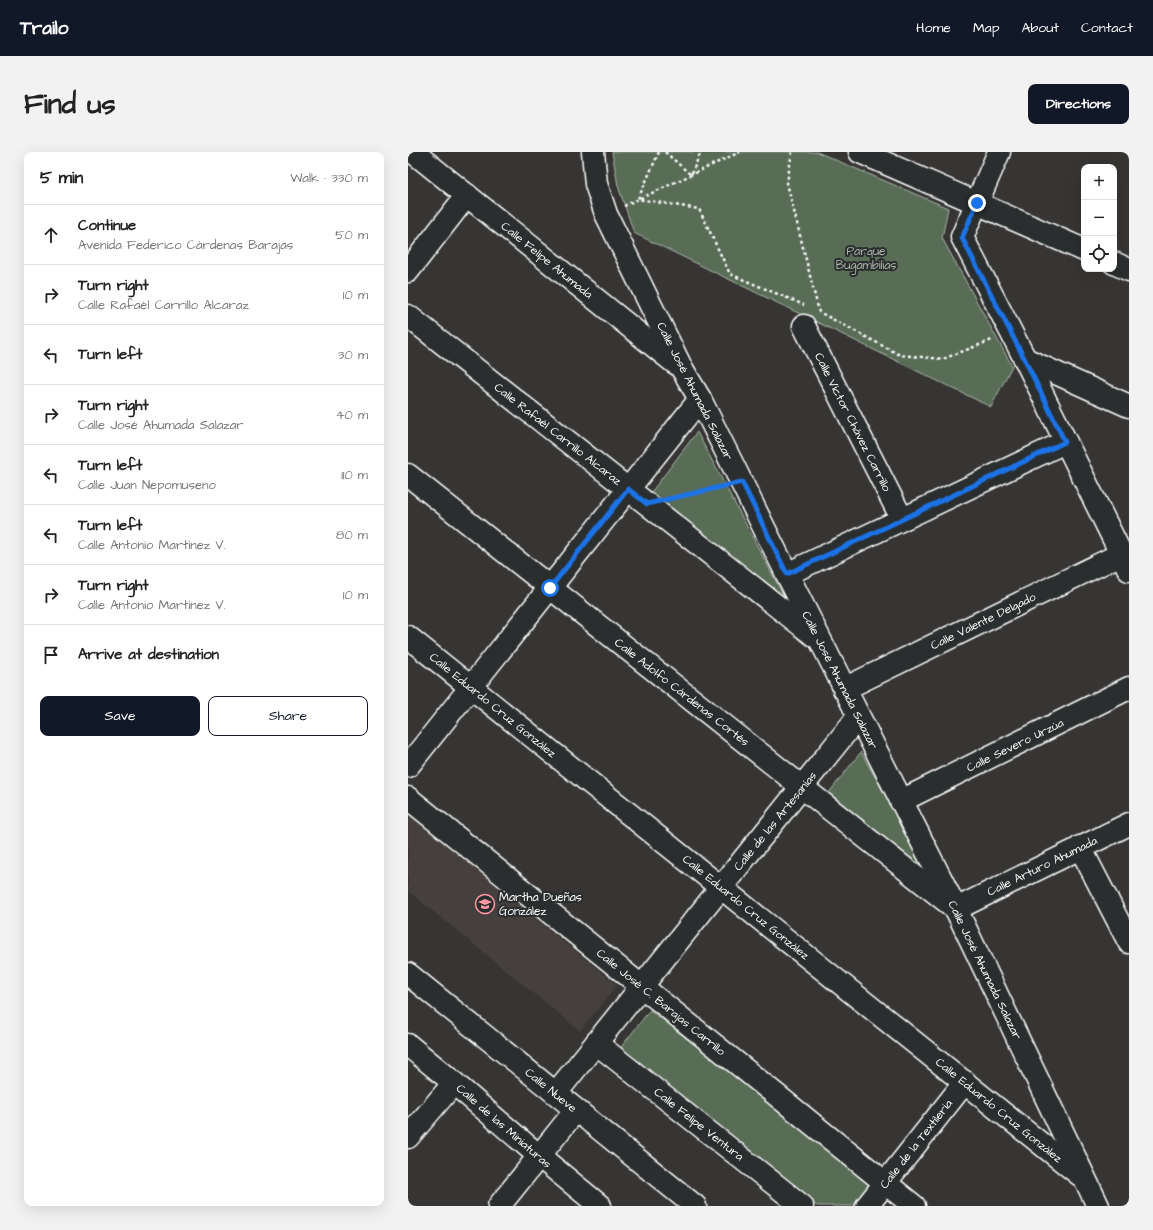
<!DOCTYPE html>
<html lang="en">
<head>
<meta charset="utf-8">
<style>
	:root { --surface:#fff; --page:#f2f2f2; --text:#222; --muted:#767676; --line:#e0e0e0; --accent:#111827 }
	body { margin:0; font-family:"Architects Daughter",sans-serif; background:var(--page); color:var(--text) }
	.controls { position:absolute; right:12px; top:12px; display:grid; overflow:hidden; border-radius:8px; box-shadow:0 4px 16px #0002 }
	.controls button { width:36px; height:36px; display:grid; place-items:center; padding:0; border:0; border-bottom:1px solid var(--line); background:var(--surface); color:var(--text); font:20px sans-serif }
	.stop { position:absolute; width:12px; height:12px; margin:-9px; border:3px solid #1a73e8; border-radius:50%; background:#fff }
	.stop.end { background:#1a73e8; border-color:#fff; box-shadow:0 1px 4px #0008 }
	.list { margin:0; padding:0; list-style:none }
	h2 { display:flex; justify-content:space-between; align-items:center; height:52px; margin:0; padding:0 16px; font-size:17px }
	h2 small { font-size:13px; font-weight:400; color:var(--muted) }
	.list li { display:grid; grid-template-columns:26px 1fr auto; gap:12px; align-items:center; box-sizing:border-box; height:60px; padding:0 16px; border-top:1px solid var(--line) }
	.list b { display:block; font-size:15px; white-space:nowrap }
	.list p { margin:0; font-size:13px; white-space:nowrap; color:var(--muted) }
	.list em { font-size:13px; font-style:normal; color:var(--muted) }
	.actions { display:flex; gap:8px; padding:12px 16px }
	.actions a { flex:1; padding:9px 0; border:1px solid var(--accent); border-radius:8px; text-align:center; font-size:14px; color:var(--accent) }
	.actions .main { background:var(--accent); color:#fff }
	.icon { flex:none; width:22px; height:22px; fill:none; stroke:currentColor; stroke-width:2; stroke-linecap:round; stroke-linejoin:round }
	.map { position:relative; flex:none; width:721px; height:1054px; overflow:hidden; border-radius:8px }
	header { display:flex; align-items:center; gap:24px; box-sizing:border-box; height:56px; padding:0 20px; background:var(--accent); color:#fff }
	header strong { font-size:19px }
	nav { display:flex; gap:22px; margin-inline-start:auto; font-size:14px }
	.intro { display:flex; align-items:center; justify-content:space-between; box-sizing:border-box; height:96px; padding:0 24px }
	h1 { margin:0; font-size:28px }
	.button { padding:10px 18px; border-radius:8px; background:var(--accent); color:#fff; font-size:14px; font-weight:700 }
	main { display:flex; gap:24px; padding:0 24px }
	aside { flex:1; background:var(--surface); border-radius:8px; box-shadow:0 4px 16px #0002 }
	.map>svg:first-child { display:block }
	.built { fill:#453f3c }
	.green { fill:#586c57; stroke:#acb6ab }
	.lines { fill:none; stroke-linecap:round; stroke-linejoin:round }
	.minor-casing { stroke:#fff; stroke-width:25 }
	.path { stroke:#fff; stroke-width:2.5; stroke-dasharray:3 3; stroke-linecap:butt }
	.minor { stroke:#2a2d2e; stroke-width:22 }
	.route { stroke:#1a73e8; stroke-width:5 }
	.labels { text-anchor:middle; stroke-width:4; stroke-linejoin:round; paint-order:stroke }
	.park-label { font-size:12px; fill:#acb6ab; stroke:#2a2d2e }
	.street-label { font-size:12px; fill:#fff; stroke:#2a2d2e }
	.poi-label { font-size:12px; fill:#fff; stroke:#2a2d2e; text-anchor:start }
</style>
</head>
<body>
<header>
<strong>Trailo</strong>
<nav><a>Home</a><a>Map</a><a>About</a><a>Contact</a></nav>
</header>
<div class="intro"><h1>Find us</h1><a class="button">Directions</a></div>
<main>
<aside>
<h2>5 min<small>Walk · 330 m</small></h2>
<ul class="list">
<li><svg class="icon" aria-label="ahead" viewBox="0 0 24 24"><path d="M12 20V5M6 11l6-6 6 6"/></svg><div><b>Continue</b><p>Avenida Federico Cárdenas Barajas</p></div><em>50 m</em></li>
<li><svg class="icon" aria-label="right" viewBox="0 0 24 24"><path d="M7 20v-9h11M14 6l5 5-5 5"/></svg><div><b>Turn right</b><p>Calle Rafaél Carrillo Alcaraz</p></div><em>10 m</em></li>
<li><svg class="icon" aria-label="left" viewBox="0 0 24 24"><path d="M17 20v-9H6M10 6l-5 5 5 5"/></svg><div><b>Turn left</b></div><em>30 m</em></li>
<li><svg class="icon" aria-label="right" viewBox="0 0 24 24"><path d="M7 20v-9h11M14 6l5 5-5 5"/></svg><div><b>Turn right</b><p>Calle José Ahumada Salazar</p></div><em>40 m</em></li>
<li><svg class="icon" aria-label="left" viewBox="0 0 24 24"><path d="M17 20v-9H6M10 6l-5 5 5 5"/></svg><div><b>Turn left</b><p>Calle Juan Nepomuseno</p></div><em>110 m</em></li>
<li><svg class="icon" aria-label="left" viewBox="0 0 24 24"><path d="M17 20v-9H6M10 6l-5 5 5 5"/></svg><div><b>Turn left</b><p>Calle Antonio Martínez V.</p></div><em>80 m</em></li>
<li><svg class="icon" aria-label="right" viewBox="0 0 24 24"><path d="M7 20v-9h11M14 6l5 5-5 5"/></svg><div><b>Turn right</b><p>Calle Antonio Martínez V.</p></div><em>10 m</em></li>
<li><svg class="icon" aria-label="arrive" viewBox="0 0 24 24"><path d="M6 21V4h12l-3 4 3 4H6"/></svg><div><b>Arrive at destination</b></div></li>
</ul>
<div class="actions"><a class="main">Save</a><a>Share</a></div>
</aside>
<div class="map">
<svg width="721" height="1054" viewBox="0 0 721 1054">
	<rect width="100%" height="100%" fill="#363534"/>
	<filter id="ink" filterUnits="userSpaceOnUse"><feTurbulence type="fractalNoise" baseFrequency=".025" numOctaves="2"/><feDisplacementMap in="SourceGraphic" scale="8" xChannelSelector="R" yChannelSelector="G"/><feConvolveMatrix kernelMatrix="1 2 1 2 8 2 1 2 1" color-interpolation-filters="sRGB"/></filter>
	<g filter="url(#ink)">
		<polygon class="built" points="0,662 209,833 172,879 0,739"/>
		<g class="green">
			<polygon points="204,0 409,0 540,56 534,86 604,214 583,255 226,81 210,34"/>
			<polygon points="289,280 381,454 241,343"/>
			<polygon points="453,600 526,729 420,642"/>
			<polygon points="242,858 463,1030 445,1054 409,1054 210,899"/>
		</g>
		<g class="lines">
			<g class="minor-casing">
				<g id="minor">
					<polyline points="5,0 267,211"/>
					<polyline points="185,0 188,32 198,62 273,215 292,247 379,422 548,757 690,1054"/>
					<polyline points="452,0 676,98"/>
					<polyline points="591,0 554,85 617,207 721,418"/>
					<polyline points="706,111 721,118"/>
					<polyline points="0,119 59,43"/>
					<polyline points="0,164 407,484"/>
					<polyline points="396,174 494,367"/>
					<polyline points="617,207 721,254"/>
					<polyline points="0,323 548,757 721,672"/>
					<polyline points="379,422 657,290"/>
					<polyline points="0,485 672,1023"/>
					<polyline points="436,537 713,402"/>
					<polyline points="0,614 292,247"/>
					<polyline points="0,646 506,1054"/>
					<polyline points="493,649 721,536"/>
					<polyline points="672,695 721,790"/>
					<polyline points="0,822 287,1054"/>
					<polyline points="188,891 394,1054"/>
					<polyline points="0,893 46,931 131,1004 192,1054"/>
					<polyline points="148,941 450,565"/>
					<polyline points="0,985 46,931"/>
					<polyline points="91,1054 168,958"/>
					<polyline points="459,1054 557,930"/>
				</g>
			</g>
			<g class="path">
				<polyline points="251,0 230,47 291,57 322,122 396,153"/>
				<polyline points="257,0 283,23 293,0"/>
				<polyline points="384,0 379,31 411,160 492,203 535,207 584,188"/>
				<polyline points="216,54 332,0"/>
				<polyline points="265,346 314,335"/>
			</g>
			<use href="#minor" class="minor"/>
		</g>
	</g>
	<g class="lines" filter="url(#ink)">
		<polyline class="route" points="142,436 220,337 239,352 334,330 379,422 657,290 617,208 554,86 569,51"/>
	</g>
	<defs>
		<g id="school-ring" transform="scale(1)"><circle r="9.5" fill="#2a2d2e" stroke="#ff9aa2" stroke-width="1.5"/><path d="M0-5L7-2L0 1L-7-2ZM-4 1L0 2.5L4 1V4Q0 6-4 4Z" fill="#ff9aa2"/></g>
	</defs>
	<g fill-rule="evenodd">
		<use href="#school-ring" x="77" y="752"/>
	</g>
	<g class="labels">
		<g class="park-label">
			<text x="458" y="103">Parque<tspan x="458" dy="14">Bugambilias</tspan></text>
		</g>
		<g class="street-label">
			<text transform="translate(139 108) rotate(39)" y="4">Calle Felipe Ahumada</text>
			<text transform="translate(287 239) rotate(63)" y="4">Calle José Ahumada Salazar</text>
			<text transform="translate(445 270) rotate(63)" y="4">Calle Víctor Chávez Carrillo</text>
			<text transform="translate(150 282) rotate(38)" y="4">Calle Rafaél Carrillo Alcaraz</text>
			<text transform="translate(575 469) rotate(-26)" y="4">Calle Valente Delgado</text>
			<text transform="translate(432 528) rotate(63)" y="4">Calle José Ahumada Salazar</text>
			<text transform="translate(274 540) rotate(38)" y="4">Calle Adolfo Cárdenas Cortés</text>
			<text transform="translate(85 553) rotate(39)" y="4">Calle Eduardo Cruz González</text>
			<text transform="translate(607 593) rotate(-26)" y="4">Calle Severo Urzúa</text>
			<text transform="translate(367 669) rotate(-51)" y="4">Calle de las Artesanías</text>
			<text transform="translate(634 714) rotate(-26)" y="4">Calle Arturo Ahumada</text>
			<text transform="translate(338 755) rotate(39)" y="4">Calle Eduardo Cruz González</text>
			<text transform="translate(577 818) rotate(64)" y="4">Calle José Ahumada Salazar</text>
			<text transform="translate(253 850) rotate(39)" y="4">Calle José C. Barajas Carrillo</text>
			<text transform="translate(143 938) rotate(39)" y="4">Calle Nueve</text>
			<text transform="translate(591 958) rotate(39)" y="4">Calle Eduardo Cruz González</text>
			<text transform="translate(291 972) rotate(38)" y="4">Calle Felipe Ventura</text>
			<text transform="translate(96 974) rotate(41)" y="4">Calle de las Miniaturas</text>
			<text transform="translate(508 992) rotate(-52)" y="4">Calle de la Textilería</text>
		</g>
		<g class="poi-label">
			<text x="91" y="749">Martha Dueñas<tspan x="91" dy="14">González</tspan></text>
		</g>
	</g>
</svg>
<div class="controls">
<button>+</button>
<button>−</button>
<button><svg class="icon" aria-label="locate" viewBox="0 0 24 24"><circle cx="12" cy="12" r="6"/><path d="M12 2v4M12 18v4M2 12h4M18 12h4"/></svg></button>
</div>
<div class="stop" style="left:142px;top:436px"></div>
<div class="stop end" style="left:569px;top:51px"></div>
</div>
</main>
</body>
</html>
